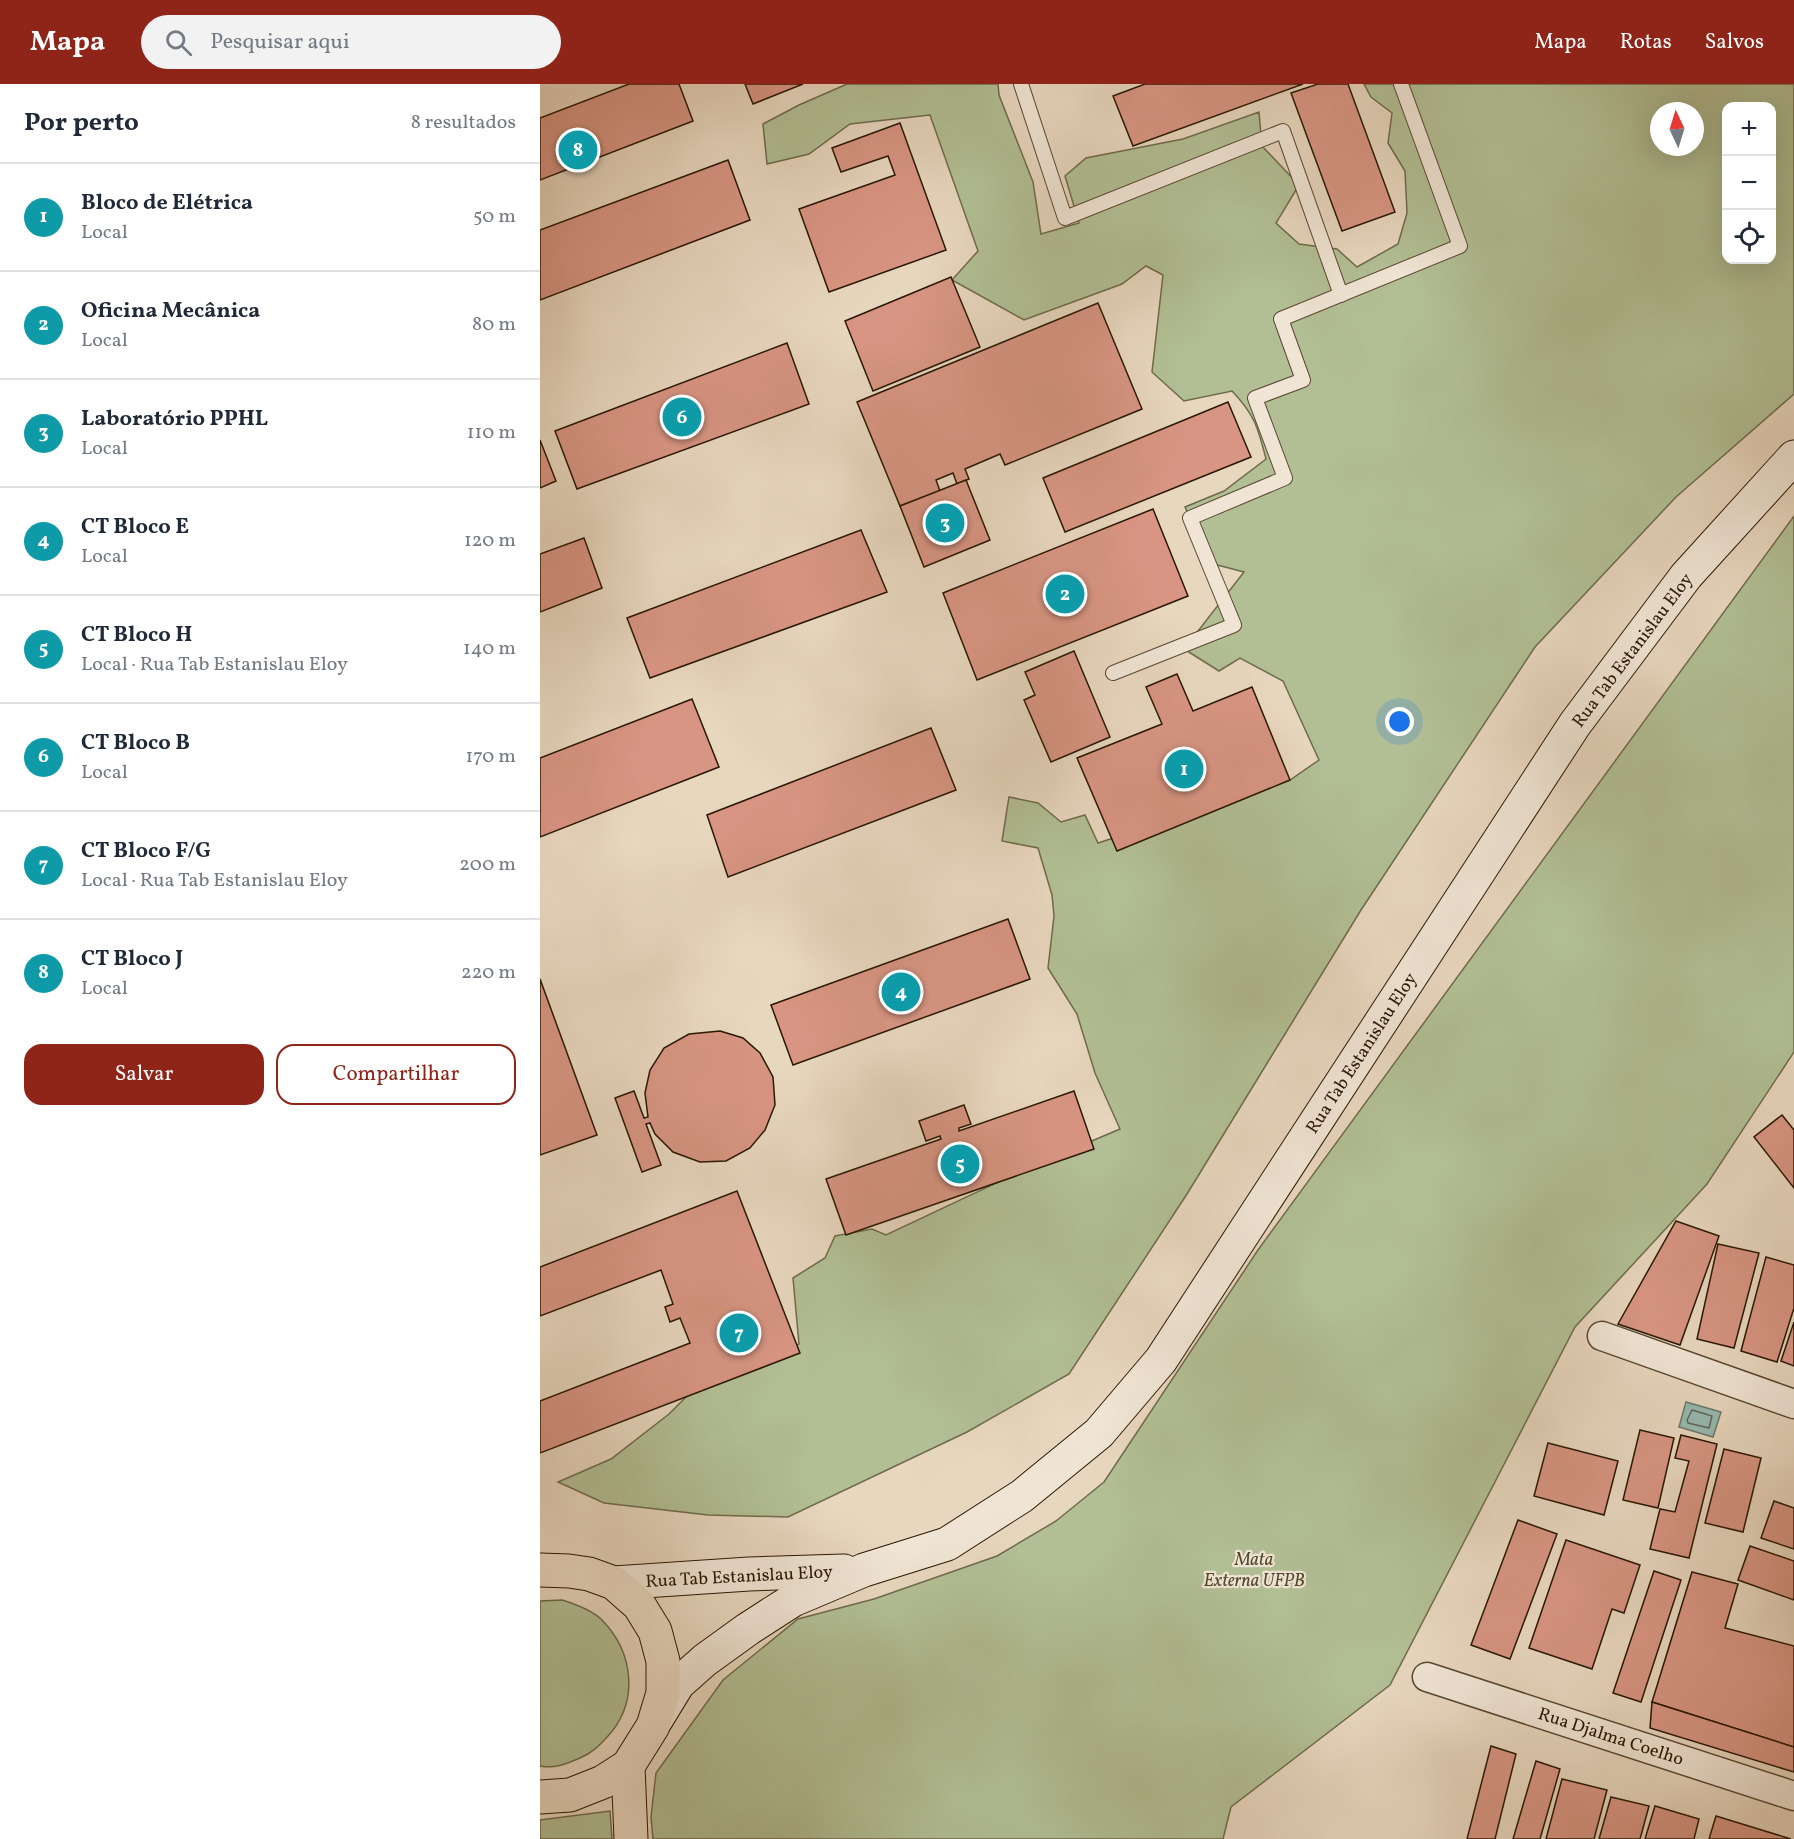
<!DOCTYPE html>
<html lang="pt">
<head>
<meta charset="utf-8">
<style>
	:root { --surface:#fff; --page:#f2f2f3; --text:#1f2937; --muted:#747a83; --line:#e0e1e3; --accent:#8f2418 }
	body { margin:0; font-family:Vollkorn,serif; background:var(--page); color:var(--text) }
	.controls { position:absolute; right:18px; top:18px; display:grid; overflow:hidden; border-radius:12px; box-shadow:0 6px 24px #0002 }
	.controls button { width:54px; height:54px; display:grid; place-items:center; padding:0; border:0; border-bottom:2px solid var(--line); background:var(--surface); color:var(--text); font:30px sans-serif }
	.compass { position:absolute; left:1110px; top:18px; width:54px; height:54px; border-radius:50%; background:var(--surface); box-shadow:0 6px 24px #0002; rotate:356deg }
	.you { position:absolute; left:860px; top:638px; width:21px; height:21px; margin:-15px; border:4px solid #fff; border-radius:50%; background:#1a73e8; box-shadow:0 0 0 9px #1a73e833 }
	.badge { display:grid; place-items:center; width:39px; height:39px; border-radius:50%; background:var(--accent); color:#fff; font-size:20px; font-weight:700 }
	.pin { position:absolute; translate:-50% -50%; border:3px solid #fff; box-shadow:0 2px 6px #0006 }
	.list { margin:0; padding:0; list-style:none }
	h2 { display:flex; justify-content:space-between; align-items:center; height:78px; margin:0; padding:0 24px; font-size:26px }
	h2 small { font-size:20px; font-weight:400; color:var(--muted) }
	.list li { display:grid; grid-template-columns:39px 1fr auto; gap:18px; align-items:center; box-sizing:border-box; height:108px; padding:0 24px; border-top:2px solid var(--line) }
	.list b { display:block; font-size:22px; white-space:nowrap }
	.list p { margin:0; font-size:20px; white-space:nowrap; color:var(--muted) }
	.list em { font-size:20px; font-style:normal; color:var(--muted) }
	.actions { display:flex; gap:12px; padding:18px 24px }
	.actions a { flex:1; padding:14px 0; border:2px solid var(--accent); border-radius:18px; text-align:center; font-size:21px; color:var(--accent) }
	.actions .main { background:var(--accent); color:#fff }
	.icon { flex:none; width:33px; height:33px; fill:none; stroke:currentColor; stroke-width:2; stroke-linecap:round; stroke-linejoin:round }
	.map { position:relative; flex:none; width:1254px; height:1755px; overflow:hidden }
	header { display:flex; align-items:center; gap:36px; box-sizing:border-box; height:84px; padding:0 30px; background:var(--accent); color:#fff }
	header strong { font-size:28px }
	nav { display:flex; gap:33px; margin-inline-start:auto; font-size:21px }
	.search { width:420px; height:54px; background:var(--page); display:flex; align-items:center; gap:15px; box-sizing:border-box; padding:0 21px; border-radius:33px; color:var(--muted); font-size:22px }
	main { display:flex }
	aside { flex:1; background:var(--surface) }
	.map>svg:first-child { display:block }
	.green { fill:#b2bf95; stroke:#6e6b4c; stroke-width:1.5; fill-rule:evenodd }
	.water { fill:#97bab2; stroke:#6b796c; stroke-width:1.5 }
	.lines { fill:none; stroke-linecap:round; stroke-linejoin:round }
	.shore { stroke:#60685a; stroke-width:1.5 }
	.building { fill:#d89583; stroke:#291702; stroke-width:1.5 }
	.lane-casing { stroke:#594731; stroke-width:16 }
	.street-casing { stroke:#594731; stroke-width:31 }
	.secondary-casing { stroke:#291702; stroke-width:35 }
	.primary-casing { stroke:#291702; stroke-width:35 }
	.lane { stroke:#f0e5d5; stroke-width:14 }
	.street { stroke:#f0e5d5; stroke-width:28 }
	.secondary { stroke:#f0e5d5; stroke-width:33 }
	.primary { stroke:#e8d7bf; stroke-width:33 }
	.labels { text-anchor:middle; stroke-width:4.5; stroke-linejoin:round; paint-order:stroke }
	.street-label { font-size:18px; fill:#291702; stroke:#f0e5d5 }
	.park-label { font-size:18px; font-style:italic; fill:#52492e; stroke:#f0e5d5 }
</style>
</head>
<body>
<header>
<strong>Mapa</strong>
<div class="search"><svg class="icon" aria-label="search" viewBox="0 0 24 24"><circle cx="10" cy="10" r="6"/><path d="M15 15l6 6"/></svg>Pesquisar aqui</div>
<nav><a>Mapa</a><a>Rotas</a><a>Salvos</a></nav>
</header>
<main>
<aside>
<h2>Por perto<small>8 resultados</small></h2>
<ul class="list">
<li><span class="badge" style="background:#0f9aa8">1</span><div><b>Bloco de Elétrica</b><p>Local</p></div><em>50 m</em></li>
<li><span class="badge" style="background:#0f9aa8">2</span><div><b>Oficina Mecânica</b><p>Local</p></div><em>80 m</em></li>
<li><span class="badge" style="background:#0f9aa8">3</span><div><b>Laboratório PPHL</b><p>Local</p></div><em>110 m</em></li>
<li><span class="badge" style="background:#0f9aa8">4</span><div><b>CT Bloco E</b><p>Local</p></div><em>120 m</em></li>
<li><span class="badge" style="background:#0f9aa8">5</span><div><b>CT Bloco H</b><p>Local · Rua Tab Estanislau Eloy</p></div><em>140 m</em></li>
<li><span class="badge" style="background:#0f9aa8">6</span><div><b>CT Bloco B</b><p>Local</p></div><em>170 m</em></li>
<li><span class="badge" style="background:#0f9aa8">7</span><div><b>CT Bloco F/G</b><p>Local · Rua Tab Estanislau Eloy</p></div><em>200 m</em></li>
<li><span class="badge" style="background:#0f9aa8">8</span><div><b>CT Bloco J</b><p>Local</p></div><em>220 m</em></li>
</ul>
<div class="actions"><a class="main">Salvar</a><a>Compartilhar</a></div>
</aside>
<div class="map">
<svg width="1254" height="1755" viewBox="0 0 1254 1755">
	<rect width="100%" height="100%" fill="#e8d7bf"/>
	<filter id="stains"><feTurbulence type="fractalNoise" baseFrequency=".00333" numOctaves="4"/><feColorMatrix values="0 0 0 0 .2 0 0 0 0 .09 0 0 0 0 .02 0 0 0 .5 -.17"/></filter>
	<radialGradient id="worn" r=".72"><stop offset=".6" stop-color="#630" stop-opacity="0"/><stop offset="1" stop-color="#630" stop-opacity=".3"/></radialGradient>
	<g class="green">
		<path d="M307,0H458L459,11L493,98L501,150L539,139L525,92L546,74L643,55L719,28L722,62L759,101L736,139L759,160L797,165L817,183L858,160L867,129L865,87L848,59L852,29L831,13L824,0H1254V310L1136,413L995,563L821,826L647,1110L529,1290L427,1348L248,1433L168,1431L64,1419L18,1398L71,1375L129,1330L162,1297L259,1260L253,1194L285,1174L295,1152L332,1145L346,1151L488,1084L580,1045L555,989L537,930L508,884L514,832L512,811L498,764L462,757L469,713L498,719L521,738L545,731L558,759L750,696L779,676L743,597L700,574L679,587L644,565L704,488L670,479L645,423L684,407L726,375C718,344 715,331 692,307L644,317L612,288L623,191L606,182L582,200L484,236L412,196L438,167L390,31L310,40L269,70L227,80L223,40L259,21ZM1186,22H1232V176H1186ZM1119,27H1155V63H1119Z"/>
		<polygon points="1254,432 1254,968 1167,1100 1035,1243 850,1601 691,1723 683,1755 113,1755 111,1733 116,1689 183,1596 258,1535 334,1515 457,1472 516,1437 564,1398 718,1166"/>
		<path d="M22,1516C35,1520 52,1526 62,1536C94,1569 99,1618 68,1652C59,1662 52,1669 40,1674C26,1680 15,1685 0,1682V1517Z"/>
		<polygon points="70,1727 72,1755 0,1755 0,1736"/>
	</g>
	<polygon class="water" points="1146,1318 1181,1328 1173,1353 1139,1343"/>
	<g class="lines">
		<polygon class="shore" points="1152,1326 1172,1332 1169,1344 1148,1339 1147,1336"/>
	</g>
	<g class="building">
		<polygon points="89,0 139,0 153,37 0,96 0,34"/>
		<polygon points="205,0 263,0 213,20"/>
		<polygon points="605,0 763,0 593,62 573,12"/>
		<polygon points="778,0 808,0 855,128 802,147 751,9"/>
		<polygon points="360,39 406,166 289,208 259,125 355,91 348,72 301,88 292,64"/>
		<polygon points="188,76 210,136 0,216 0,146"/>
		<polygon points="411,193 440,263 333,307 305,237"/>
		<polygon points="558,219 602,325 465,381 460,370 425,385 429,395 417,400 413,389 396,396 400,407 360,422 317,318"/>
		<polygon points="247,259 269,320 37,405 15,347"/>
		<polygon points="688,318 711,373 525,448 503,394"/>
		<polygon points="0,356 16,397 0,404"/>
		<polygon points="426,396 450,456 384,483 360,422"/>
		<polygon points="613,425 648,512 437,596 403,509"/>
		<polygon points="321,446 347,508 110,594 87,534"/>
		<polygon points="44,454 62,504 0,528 0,470"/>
		<polygon points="534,567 570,653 511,678 484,616 495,611 485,588"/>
		<polygon points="637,590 653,627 712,603 750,696 577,767 537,674 622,640 606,603"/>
		<polygon points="152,615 179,683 0,753 0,674"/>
		<polygon points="391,644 416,706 188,793 167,731"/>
		<polygon points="468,835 490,895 253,981 231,921"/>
		<polygon points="0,895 57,1051 0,1071"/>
		<polygon points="180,947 203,954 220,969 233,993 235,1021 225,1046 210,1064 186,1077 160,1078 133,1068 115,1050 110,1039 106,1040 121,1081 102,1088 75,1014 94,1007 104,1034 108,1033 105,1009 110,986 124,964 149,950"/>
		<polygon points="534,1007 554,1065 306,1151 286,1095 401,1055 400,1052 386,1057 379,1037 424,1021 431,1040 419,1044 419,1047"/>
		<polygon points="1242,1031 1254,1046 1254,1104 1214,1053"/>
		<polygon points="197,1107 260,1269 0,1369 0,1317 150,1259 140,1234 130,1238 125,1223 133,1220 121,1186 0,1232 0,1183"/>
		<polygon points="1136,1137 1179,1152 1140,1261 1078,1240"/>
		<polygon points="1178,1160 1219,1169 1194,1264 1157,1255"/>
		<polygon points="1226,1173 1254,1181 1254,1224 1237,1278 1201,1267"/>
		<polygon points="1254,1238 1254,1282 1241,1277"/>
		<polygon points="1100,1346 1134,1354 1118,1424 1083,1416"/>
		<polygon points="1141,1351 1177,1360 1149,1474 1110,1465 1120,1425 1135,1428 1149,1377 1135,1374"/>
		<polygon points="1008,1359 1078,1377 1064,1431 994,1412"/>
		<polygon points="1184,1365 1221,1374 1203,1448 1165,1439"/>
		<polygon points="1234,1417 1254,1424 1254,1465 1221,1454"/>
		<polygon points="978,1436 1017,1450 970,1575 931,1561"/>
		<polygon points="1026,1456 1100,1481 1084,1529 1072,1525 1052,1585 989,1564"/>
		<polygon points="1210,1462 1254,1477 1254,1516 1198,1496"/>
		<polygon points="1114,1487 1141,1496 1101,1618 1073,1609"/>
		<polygon points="1152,1488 1198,1500 1185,1544 1254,1562 1254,1663 1112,1618"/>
		<polygon points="1112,1618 1254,1663 1254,1688 1110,1644"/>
		<polygon points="951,1662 976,1670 955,1755 927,1755"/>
		<polygon points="996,1677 1020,1685 1000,1755 973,1755"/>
		<polygon points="1022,1695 1067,1706 1054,1755 1006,1755"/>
		<polygon points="1071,1713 1109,1722 1100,1755 1059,1755"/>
		<polygon points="1115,1722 1159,1735 1154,1755 1105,1755"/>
		<polygon points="1176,1732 1251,1755 1169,1755"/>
	</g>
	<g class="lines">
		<g class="lane-casing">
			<g id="lane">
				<polyline points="481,0 525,134 743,47 801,211"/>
				<polyline points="573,589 694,541 650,434 745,394 715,314 763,296 741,235 920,162 861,0"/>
			</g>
		</g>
		<g class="street-casing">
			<g id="street">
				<polyline points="1062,1252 1254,1320"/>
				<polyline points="887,1593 1254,1712"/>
			</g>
		</g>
		<g class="secondary-casing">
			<g id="secondary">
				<polyline points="74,1499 209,1490 304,1487"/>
				<polyline points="116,1636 138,1600 165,1576 208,1545 253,1516 324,1486 407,1460 482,1412 559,1349 621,1276 1035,640 1146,492 1254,373"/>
			</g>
		</g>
		<g class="primary-casing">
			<g id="primary">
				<polyline points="0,1486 29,1487 49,1490 74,1499 99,1521 115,1547 123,1577 123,1609 113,1642 88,1682 63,1698 30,1711 0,1713"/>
				<polyline points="88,1682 91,1755"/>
			</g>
		</g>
		<use href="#lane" class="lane"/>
		<use href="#street" class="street"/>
		<use href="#secondary" class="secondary"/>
		<use href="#primary" class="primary"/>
	</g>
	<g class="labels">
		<g class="street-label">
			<text transform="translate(1092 566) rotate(-53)" y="6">Rua Tab Estanislau Eloy</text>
			<text transform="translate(821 969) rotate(-57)" y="6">Rua Tab Estanislau Eloy</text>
			<text transform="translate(199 1492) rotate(-3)" y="6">Rua Tab Estanislau Eloy</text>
			<text transform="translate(1071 1652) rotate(18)" y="6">Rua Djalma Coelho</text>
		</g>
		<g class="park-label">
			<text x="714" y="1481">Mata<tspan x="714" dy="21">Externa UFPB</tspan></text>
		</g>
	</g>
	<rect width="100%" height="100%" filter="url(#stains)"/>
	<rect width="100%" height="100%" fill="url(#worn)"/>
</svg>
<div class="controls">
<button>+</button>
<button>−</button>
<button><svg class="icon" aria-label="locate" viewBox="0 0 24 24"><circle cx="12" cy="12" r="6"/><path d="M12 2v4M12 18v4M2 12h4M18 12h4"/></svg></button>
</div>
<svg class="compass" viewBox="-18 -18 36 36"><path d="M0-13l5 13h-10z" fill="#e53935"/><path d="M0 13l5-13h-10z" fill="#747a83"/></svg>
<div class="you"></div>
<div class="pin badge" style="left:644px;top:685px;background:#0f9aa8">1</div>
<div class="pin badge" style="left:525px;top:510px;background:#0f9aa8">2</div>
<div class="pin badge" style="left:405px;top:439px;background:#0f9aa8">3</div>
<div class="pin badge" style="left:361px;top:908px;background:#0f9aa8">4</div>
<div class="pin badge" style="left:420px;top:1080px;background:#0f9aa8">5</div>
<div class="pin badge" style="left:142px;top:333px;background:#0f9aa8">6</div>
<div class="pin badge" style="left:199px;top:1249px;background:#0f9aa8">7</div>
<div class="pin badge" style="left:38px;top:66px;background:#0f9aa8">8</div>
</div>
</main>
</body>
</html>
